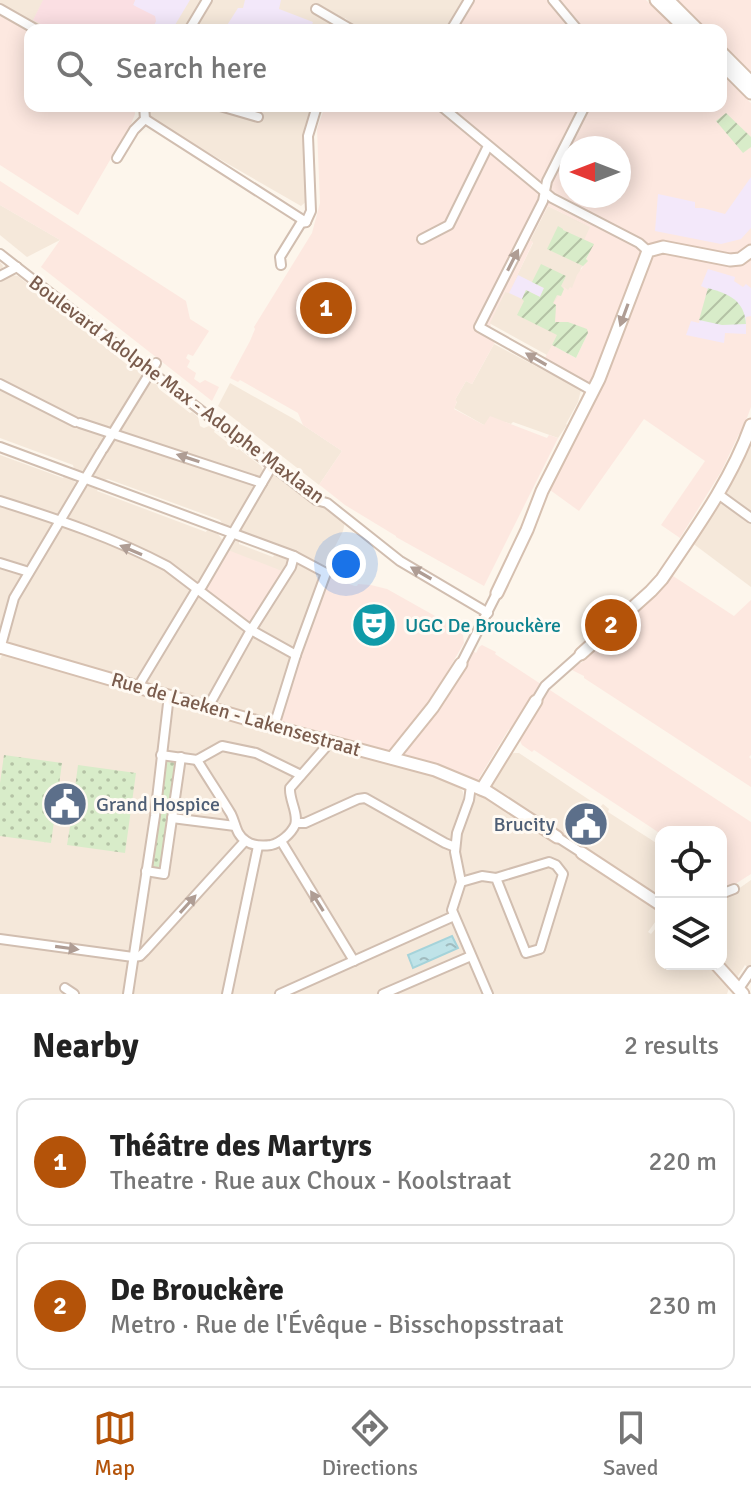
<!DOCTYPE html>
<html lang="en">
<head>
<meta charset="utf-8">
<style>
	:root { --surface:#fff; --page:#f2f2f2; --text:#222; --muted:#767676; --line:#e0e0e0; --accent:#b45309 }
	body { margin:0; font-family:Signika,sans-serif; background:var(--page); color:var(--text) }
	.controls { position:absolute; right:24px; bottom:24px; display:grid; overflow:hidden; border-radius:16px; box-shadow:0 4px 20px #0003 }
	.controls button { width:72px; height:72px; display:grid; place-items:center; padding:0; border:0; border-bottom:2px solid var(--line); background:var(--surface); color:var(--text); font:40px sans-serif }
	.compass { position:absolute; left:559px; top:136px; width:72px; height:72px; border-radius:50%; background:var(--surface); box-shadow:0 4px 20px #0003; rotate:270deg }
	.you { position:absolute; left:346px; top:564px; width:28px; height:28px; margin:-20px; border:6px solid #fff; border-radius:50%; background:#1a73e8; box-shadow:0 0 0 12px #1a73e833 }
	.badge { display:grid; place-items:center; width:52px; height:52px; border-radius:50%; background:var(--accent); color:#fff; font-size:26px; font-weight:700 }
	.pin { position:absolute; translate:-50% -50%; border:4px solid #fff; box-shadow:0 2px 8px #0006 }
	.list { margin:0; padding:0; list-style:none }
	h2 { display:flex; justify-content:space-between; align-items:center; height:104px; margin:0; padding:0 32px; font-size:34px }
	h2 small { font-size:26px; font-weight:400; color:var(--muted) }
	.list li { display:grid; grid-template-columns:52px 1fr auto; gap:24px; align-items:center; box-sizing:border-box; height:128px; margin:0 16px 16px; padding:0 16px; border:2px solid var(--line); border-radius:16px }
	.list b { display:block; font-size:30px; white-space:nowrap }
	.list p { margin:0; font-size:26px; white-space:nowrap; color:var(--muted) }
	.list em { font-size:26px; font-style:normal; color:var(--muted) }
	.icon { flex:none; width:44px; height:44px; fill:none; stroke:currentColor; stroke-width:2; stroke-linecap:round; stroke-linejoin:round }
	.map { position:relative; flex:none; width:751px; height:994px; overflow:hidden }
	.search { position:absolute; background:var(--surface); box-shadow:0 4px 20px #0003; left:24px; right:24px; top:24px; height:88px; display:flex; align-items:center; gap:20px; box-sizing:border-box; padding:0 28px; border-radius:16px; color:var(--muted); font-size:30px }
	.sheet { height:392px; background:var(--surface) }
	nav { display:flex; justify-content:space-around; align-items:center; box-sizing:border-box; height:112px; border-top:2px solid var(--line); background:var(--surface); font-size:22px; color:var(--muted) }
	nav a { display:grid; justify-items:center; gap:4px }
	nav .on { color:var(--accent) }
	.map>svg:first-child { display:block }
	.residential { fill:#f5e8da }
	.commercial { fill:#fde8e0; fill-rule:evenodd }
	.education { fill:#f3e8fa }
	.medical { fill:#fbdfe3 }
	.park { fill:url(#park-dots) }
	.garden { fill:url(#garden-furrows) }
	.water { fill:url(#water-ripples); stroke:#a5d3da; stroke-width:2 }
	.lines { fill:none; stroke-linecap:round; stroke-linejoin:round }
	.street-casing { stroke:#d1beb0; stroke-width:12 }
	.secondary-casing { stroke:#d6c0b0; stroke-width:15 }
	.street { stroke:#fff; stroke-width:8 }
	.secondary { stroke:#fff; stroke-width:11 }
	.oneway { fill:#af9d94 }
	.labels { text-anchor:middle; stroke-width:6; stroke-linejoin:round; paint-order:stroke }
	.street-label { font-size:20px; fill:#7a5c4d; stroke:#fffaf3 }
	.culture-label { font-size:20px; fill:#0d838f; stroke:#fffaf3; text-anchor:start }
	.service-label { font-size:20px; fill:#4e5e75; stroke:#fffaf3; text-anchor:start }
</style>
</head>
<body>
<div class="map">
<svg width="751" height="994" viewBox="0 0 751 994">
	<defs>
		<pattern id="park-dots" width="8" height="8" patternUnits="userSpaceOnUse" patternTransform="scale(2)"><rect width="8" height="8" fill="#d8ecc9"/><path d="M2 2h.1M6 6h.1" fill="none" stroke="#b4c2a5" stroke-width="1.8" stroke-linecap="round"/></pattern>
		<pattern id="garden-furrows" width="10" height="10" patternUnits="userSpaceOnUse" patternTransform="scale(2)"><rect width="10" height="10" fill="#d8ecc9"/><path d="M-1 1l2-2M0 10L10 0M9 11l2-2" fill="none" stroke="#b4c2a5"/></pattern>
		<pattern id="water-ripples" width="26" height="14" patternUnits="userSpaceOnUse" patternTransform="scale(2)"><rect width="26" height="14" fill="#bfe3e8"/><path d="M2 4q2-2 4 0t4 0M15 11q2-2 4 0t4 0" fill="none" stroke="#a0bbbe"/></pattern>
	</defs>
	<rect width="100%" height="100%" fill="#fdf6ec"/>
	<g class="residential">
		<polygon points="0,0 463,0 445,30 360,30 345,18 341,30 43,30 0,5"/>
		<polygon points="150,106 312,106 305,127 308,200 301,206 148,118"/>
		<polygon points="0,205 60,240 27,257 0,235"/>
		<polygon points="548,206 591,227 594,244 586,259 588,261 581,268 568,322 547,355 489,323 505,292 509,292 533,243 530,241"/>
		<polygon points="0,262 3,266 1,273 18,276 30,286 30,288 129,366 131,364 140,371 142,377 140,382 146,386 151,383 156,384 160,387 159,389 190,413 192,412 198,417 200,426 204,428 209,426 215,430 214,432 237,450 239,449 261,466 264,472 261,478 255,483 272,473 314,506 326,506 345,522 343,531 325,566 274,546 271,542 237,533 235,522 232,525 228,526 222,523 220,520 108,479 104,480 96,477 94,474 95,470 89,466 84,471 81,471 74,469 73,465 0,438"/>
		<polygon points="494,344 581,390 578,402 566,424 567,425 558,438 513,422 511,424 505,422 484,425 454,408 457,402 455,400 466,381 472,384"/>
		<polygon points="230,383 294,419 342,451 319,485 218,406"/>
		<polygon points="751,435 751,587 691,542"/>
		<polygon points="0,455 63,478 64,476 72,479 76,483 75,489 81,492 88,486 98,489 97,491 206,532 207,530 218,534 224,542 236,540 239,541 239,544 273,557 274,555 318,571 321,578 293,657 274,718 320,743 321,747 331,745 428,773 461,789 463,792 463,800 469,802 476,796 485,796 497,792 492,788 493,784 511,754 514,753 519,753 600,807 603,804 609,809 608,812 661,846 661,894 659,895 655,895 587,852 581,861 647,900 657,908 658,918 648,932 651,934 661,922 661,964 710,964 727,984 729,988 727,994 0,994 0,659 2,655 13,646 8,640 9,633 0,640"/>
		<polygon points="751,880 751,971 745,965 736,979 721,964 721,897 734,892"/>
	</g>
	<g class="commercial">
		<polygon points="470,0 646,0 677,30 453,30"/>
		<polygon points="676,0 751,0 751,74 721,45 721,30 706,30"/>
		<polygon points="0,16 30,32 30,106 135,106 135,114 131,124 78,215 0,165"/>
		<path d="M721,74L751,103V407L741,434H739L721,472L680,538L661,525L705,461L644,419L579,511L550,490L596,400L582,381L544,360L552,345L576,358L588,333L586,329L555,322L556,305L553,304L564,287L568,290L570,287L572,288L577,275L587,261L586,260L593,245L584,240L590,227L548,206L530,240L533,242L509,293L505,292L490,323L495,342L472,384L466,381L455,400L457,401L454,409L484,425L490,416L547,438L549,435L558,438L484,586L396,537V536L345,505L321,486L319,485L342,451L303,425L298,413L240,380L238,382L230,378L250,341L255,329L254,327L312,233L320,203L317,129L325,106H721ZM571,148H619V196H571Z"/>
		<polygon points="0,181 186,301 190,319 209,331 193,356 188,354 186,358 190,361 187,367 196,373 194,379 200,383 205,380 219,387 212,401 41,267 60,240 0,205"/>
		<polygon points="228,550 282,571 253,624 204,590"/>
		<polygon points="670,574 734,616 751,600 751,755 749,757 751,759 751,787 584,678 584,676 570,669 577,663 581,663"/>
		<polygon points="329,577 355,586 357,586 358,584 371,585 387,589 460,630 463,635 464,643 429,703 427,703 396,743 397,744 395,747 388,752 318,735 318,732 301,728 300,730 279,723 279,720 297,659"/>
		<polygon points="482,645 496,652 495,654 751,822 751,874 721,893 721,832 661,832 661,834 534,750 532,752 522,745 520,741 521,737 509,729 479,778 484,783 473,783 430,763 411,757 409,759 402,755 404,749 406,750 438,707 472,650 476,653 479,647"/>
	</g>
	<g class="education">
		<polygon points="135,0 190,0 172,30 151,30 156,21 133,5"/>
		<polygon points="245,0 281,0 279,9 313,22 310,30 224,30 238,8 243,8"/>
		<polygon points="751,177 751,228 741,239 721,244 655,231 658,194 695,202 695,208 703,208 725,214"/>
		<polygon points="708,269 735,277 734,281 743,287 746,284 751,288 751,316 746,317 746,334 725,333 724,343 686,335 691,321 699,323 708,289 701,286"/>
		<polygon points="518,275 544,288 540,297 526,290 522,299 509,293"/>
	</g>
	<polygon class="medical" points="43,0 135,0 133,5 155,16 156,21 151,30 52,30 33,20"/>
	<g class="park">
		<polygon points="4,755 62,763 51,843 0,836 0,783"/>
		<polygon points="164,761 174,762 176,764 162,867 151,867 150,864 153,863 159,807 160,807 166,765"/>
		<polygon points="78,765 136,773 125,853 67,845 75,796 74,795"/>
	</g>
	<g class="garden">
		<polygon points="726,113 751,137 751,147 743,153 716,121"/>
		<polygon points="558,226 563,229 563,230 594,244 586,259 588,261 583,266 547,249"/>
		<polygon points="541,264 566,276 561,286 564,289 561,296 557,295 553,303 556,305 555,322 568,322 587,329 588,333 576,358 552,345 557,335 517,315 524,301 522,299 526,290 540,297 544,288 532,282"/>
		<path d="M708,288C729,294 744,300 746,324L722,325L699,320Z"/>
	</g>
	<polygon class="water" points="452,936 458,948 413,968 408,955"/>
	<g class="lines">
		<g class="street-casing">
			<g id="street">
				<polyline points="553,0 578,30"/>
				<polyline points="0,9 37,30"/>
				<polyline points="316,9 352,30"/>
				<polyline points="189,30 207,0"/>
				<polyline points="451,30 469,0"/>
				<polyline points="220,106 258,117"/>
				<polyline points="441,106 552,198 639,243 648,251"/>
				<polyline points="585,106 547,181 543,201 479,327 593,391"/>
				<polyline points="145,119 306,222"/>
				<polyline points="117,158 134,130 145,119 144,106"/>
				<polyline points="422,239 449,225 488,146"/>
				<polyline points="0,254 316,500 327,503 400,561 488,613"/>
				<polyline points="281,265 280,257 301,223 306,222 311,211 308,136 317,106"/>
				<polyline points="0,276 17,267"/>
				<polyline points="0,384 75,422"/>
				<polyline points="80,423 262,483"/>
				<polyline points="0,447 294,556 326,573 296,655 274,726"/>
				<polyline points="103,449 156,363"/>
				<polyline points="718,494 751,518"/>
				<path d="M0,501C57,519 114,538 167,566L251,630L296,655"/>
				<polyline points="0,563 29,572"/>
				<polyline points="0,649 14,598 101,452"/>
				<polyline points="461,664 497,593"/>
				<polyline points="139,687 142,680 197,589 202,586 272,466"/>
				<polyline points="536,701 545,686 581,654"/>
				<polyline points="208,707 251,630 291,567 294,556"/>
				<polyline points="161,755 197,760 222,746 256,753 301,775"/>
				<path d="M197,760C208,778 220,796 231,814C236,824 236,835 246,841C253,846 263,846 271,845C280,843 291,834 295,825C299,814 289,800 290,788L325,748L327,741"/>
				<polyline points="471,786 469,800 457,833 455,852 461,882 452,910 488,994"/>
				<polyline points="172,818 235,826"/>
				<polyline points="296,823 305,823 358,799 365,798 445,843 455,847"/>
				<polyline points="557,837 582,853"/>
				<polyline points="281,841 354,961"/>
				<polyline points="146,871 164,874 181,757"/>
				<polyline points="461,882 482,876 496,878 549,862 556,865 563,874 540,949 526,953 496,878"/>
				<polyline points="721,894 734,889"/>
				<polyline points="0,939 133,957"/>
				<polyline points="133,957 140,956 145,951 245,841"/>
				<polyline points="65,988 74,994"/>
				<polyline points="738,990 751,971"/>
				<polyline points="128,994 155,816 169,695"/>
				<polyline points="227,994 258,846"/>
				<polyline points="280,994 454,916"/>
				<polyline points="383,994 471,956"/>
			</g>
		</g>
		<g class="secondary-casing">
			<g id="secondary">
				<polyline points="656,0 687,30"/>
				<polyline points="668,0 698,30"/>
				<polyline points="721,52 751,82"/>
				<polyline points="721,63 751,93"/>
				<polyline points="497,593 527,530 542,491 599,379 648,251 663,247 730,260 740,259 751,251"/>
				<polyline points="0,647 282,729 435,770 488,792 557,837"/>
				<path d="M581,654L651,591L662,579C695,530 731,481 751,425"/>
				<polyline points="392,758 433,707 461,664"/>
				<polyline points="482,789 536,701"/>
				<polyline points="582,853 661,905"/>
				<polyline points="716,964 743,994"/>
			</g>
		</g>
		<use href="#street" class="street"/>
		<use href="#secondary" class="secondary"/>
	</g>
	<defs><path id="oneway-solid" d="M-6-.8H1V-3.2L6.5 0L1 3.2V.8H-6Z" transform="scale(2)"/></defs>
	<g class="oneway">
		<use href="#oneway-solid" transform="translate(513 260) rotate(-63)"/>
		<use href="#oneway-solid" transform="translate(624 315) rotate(110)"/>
		<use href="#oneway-solid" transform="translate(536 359) rotate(-150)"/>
		<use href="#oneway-solid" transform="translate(188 458) rotate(-162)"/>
		<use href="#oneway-solid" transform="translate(131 550) rotate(-157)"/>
		<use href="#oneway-solid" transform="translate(421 573) rotate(-150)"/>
		<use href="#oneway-solid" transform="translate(317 901) rotate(-122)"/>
		<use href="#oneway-solid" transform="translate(188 904) rotate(-48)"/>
		<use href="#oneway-solid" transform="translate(67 948) rotate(8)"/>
	</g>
	<defs>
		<g id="theatre-disc" transform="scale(2.3)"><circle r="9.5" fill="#0f9aa8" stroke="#fffaf3"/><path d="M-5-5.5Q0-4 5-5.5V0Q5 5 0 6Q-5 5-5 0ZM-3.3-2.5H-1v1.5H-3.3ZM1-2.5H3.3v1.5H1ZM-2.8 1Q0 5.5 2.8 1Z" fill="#fff"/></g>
		<g id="civic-disc" transform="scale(2.3)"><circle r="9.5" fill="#5c6f8a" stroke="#fffaf3"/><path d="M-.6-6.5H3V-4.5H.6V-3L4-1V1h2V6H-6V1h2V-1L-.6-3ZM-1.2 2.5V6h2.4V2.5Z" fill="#fff"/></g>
	</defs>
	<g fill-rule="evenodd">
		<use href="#theatre-disc" x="374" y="625"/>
		<use href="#civic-disc" x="65" y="804"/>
		<use href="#civic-disc" x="586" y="824"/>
	</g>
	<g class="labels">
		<g class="street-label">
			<text transform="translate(177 389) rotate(37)" y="7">Boulevard Adolphe Max - Adolphe Maxlaan</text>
			<text transform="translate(236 714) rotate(16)" y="7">Rue de Laeken - Lakensestraat</text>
		</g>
		<g class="culture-label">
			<text x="405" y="632">UGC De Brouckère</text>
		</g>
		<g class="service-label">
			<text x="96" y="811">Grand Hospice</text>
			<text x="555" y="831" text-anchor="end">Brucity</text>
		</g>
	</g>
</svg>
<div class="controls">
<button><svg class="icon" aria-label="locate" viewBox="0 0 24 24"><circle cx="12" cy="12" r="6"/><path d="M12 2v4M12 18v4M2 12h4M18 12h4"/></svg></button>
<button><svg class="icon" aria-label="layers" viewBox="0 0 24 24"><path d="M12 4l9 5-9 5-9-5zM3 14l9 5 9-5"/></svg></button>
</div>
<svg class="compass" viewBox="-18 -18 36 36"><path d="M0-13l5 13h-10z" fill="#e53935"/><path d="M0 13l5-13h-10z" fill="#767676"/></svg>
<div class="you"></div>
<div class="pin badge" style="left:326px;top:308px">1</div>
<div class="pin badge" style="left:611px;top:625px">2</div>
<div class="search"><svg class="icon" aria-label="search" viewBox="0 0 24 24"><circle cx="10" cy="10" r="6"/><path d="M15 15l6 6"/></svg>Search here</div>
</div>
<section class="sheet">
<h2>Nearby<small>2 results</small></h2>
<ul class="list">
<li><span class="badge">1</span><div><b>Théâtre des Martyrs</b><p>Theatre · Rue aux Choux - Koolstraat</p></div><em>220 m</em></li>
<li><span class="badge">2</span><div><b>De Brouckère</b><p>Metro · Rue de l'Évêque - Bisschopsstraat</p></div><em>230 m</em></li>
</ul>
</section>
<nav>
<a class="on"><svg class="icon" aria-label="map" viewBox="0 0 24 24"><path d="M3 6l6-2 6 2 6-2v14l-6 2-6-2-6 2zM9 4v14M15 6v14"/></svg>Map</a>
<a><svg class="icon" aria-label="directions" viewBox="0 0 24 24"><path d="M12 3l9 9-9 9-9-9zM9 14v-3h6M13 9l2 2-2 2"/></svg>Directions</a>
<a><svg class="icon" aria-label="saved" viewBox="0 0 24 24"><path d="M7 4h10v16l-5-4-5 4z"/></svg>Saved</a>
</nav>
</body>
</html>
